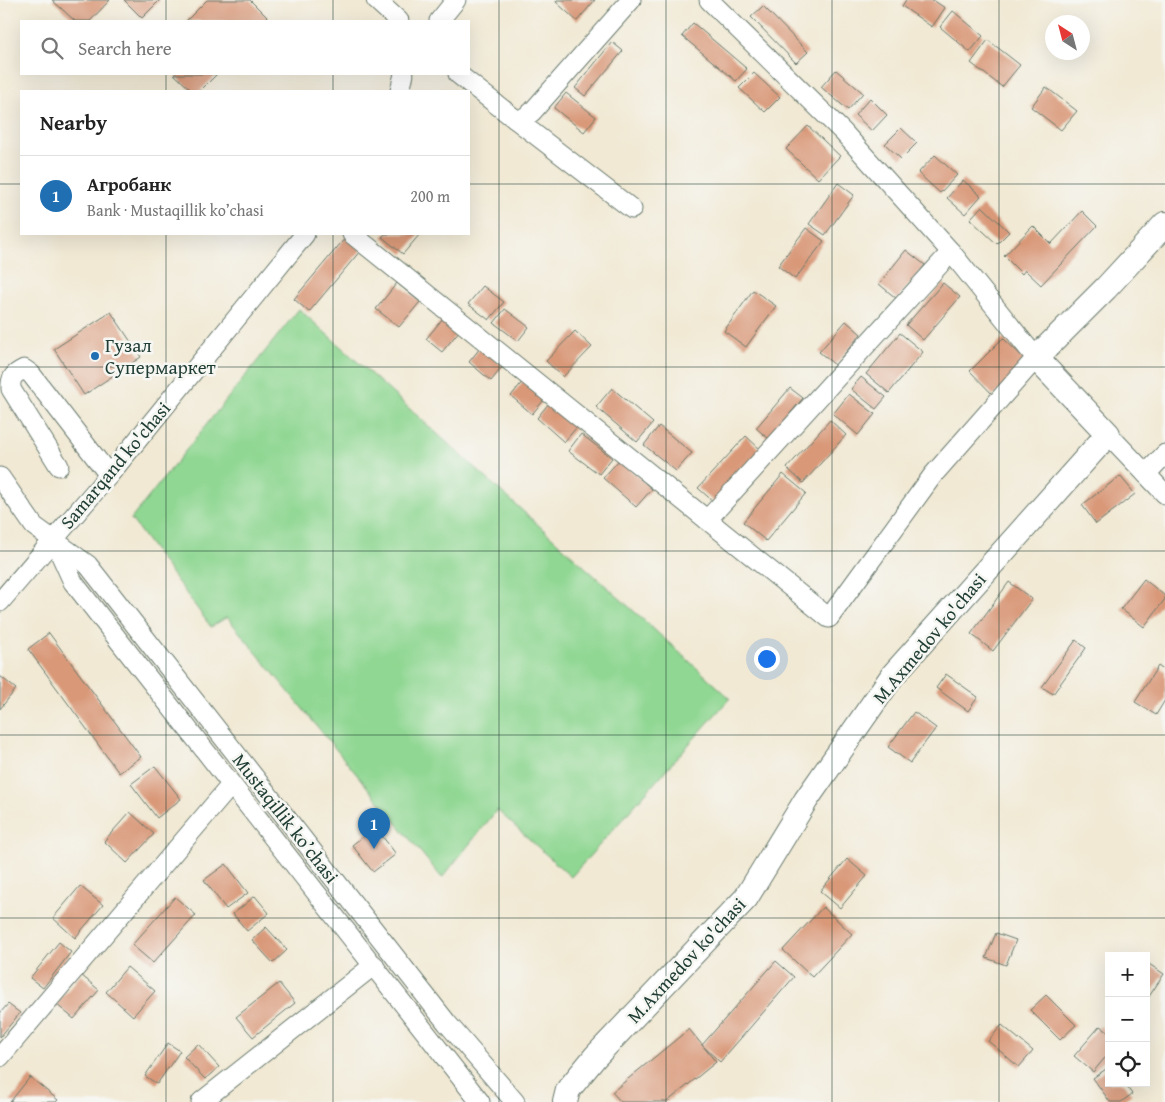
<!DOCTYPE html>
<html lang="en">
<head>
<meta charset="utf-8">
<style>
	:root { --surface:#fff; --page:#f6f6f6; --text:#222; --muted:#767676; --line:#e0e0e0; --accent:#1f6fb2 }
	body { margin:0; font-family:"Gentium Book Plus",serif; background:var(--page); color:var(--text) }
	.controls { position:absolute; right:15px; bottom:15px; display:grid; overflow:hidden; border-radius:0px; box-shadow:0 5px 20px #0002 }
	.controls button { width:45px; height:45px; display:grid; place-items:center; padding:0; border:0; border-bottom:1px solid var(--line); background:var(--surface); color:var(--text); font:25px sans-serif }
	.compass { position:absolute; left:1045px; top:15px; width:45px; height:45px; border-radius:50%; background:var(--surface); box-shadow:0 5px 20px #0002; rotate:324deg }
	.you { position:absolute; left:766px; top:658px; width:18px; height:18px; margin:-12px; border:4px solid #fff; border-radius:50%; background:#1a73e8; box-shadow:0 0 0 8px #1a73e833 }
	.badge { display:grid; place-items:center; width:32px; height:32px; border-radius:50%; background:var(--accent); color:#fff; font-size:16px; font-weight:700 }
	.pin { position:absolute; translate:-50% -41px; filter:drop-shadow(0 1px 2px #0008) }
	.pin::after { content:''; position:absolute; top:26px; width:18px; height:15px; background:inherit; clip-path:polygon(0 0,100% 0,50% 100%) }
	.list { margin:0; padding:0; list-style:none }
	h2 { display:flex; justify-content:space-between; align-items:center; height:65px; margin:0; padding:0 20px; font-size:21px }
	h2 small { font-size:16px; font-weight:400; color:var(--muted) }
	.list li { display:grid; grid-template-columns:32px 1fr auto; gap:15px; align-items:center; box-sizing:border-box; height:80px; padding:0 20px; border-top:1px solid var(--line) }
	.list b { display:block; font-size:19px; white-space:nowrap }
	.list p { margin:0; font-size:16px; white-space:nowrap; color:var(--muted) }
	.list em { font-size:16px; font-style:normal; color:var(--muted) }
	.icon { flex:none; width:28px; height:28px; fill:none; stroke:currentColor; stroke-width:2; stroke-linecap:round; stroke-linejoin:round }
	.map { position:relative; flex:none; width:1165px; height:1102px; overflow:hidden }
	.search { position:absolute; background:var(--surface); box-shadow:0 5px 20px #0002; left:20px; top:20px; width:450px; height:55px; display:flex; align-items:center; gap:12px; box-sizing:border-box; padding:0 18px; border-radius:0px; color:var(--muted); font-size:19px }
	.panel { position:absolute; background:var(--surface); box-shadow:0 5px 20px #0002; left:20px; top:90px; width:450px; height:145px; border-radius:0px }
	.map>svg:first-child { display:block }
	.green { fill:#8fd792; stroke:#578a63 }
	.building { fill:#d99979 }
	.lines { fill:none; stroke-linecap:round; stroke-linejoin:round }
	.minor-casing { stroke:#68796c; stroke-width:21 }
	.major-casing { stroke:#68796c; stroke-width:26 }
	.minor { stroke:#fff; stroke-width:19 }
	.major { stroke:#fff; stroke-width:24 }
	.grid { fill:none; stroke:#1f3d34; stroke-width:1; stroke-opacity:0.55 }
	.poi-dot { fill:#1f6fb2; stroke:#f6f6f2; stroke-width:2 }
	.labels { text-anchor:middle; stroke-width:5; stroke-linejoin:round; paint-order:stroke }
	.poi-label { font-size:19px; fill:#1f3d34; stroke:#f6f6f2; text-anchor:start }
	.street-label { font-size:19px; fill:#1f3d34; stroke:#f6f6f2 }
</style>
</head>
<body>
<div class="map">
<svg width="1165" height="1102" viewBox="0 0 1165 1102">
	<rect width="100%" height="100%" fill="#f6f6f2"/>
	<filter id="ink" filterUnits="userSpaceOnUse"><feTurbulence type="fractalNoise" baseFrequency=".02" numOctaves="2"/><feDisplacementMap in="SourceGraphic" scale="10" xChannelSelector="R" yChannelSelector="G"/><feConvolveMatrix kernelMatrix="1 2 1 2 8 2 1 2 1" color-interpolation-filters="sRGB"/></filter>
	<filter id="wash" filterUnits="userSpaceOnUse"><feTurbulence type="fractalNoise" baseFrequency=".0096" numOctaves="4" result="noise"/><feDisplacementMap in="SourceGraphic" scale="20" xChannelSelector="R" yChannelSelector="G"/><feGaussianBlur stdDeviation="1.12" result="paint"/><feColorMatrix in="noise" values="0 0 0 0 0 0 0 0 0 0 0 0 0 0 0 0 0 1.4 0 .05"/><feComposite in="paint" operator="in"/></filter>
	<g filter="url(#wash)">
		<rect width="100%" height="100%" fill="#f1e9d4"/>
		<polygon class="green" points="299,309 730,698 571,877 497,810 442,878 227,617 211,627 131,519"/>
		<g id="blocks">
			<g class="building">
				<polygon points="52,0 110,0 90,21 75,21"/>
				<polygon points="124,0 160,0 142,18"/>
				<polygon points="207,0 250,0 270,20 269,21 186,21"/>
				<polygon points="557,0 595,0 577,21 556,2"/>
				<polygon points="906,0 933,0 945,8 932,27 902,6"/>
				<polygon points="763,6 808,52 796,63 751,17"/>
				<polygon points="953,11 983,36 970,52 940,27"/>
				<polygon points="693,23 747,69 736,81 682,36"/>
				<polygon points="988,40 1020,65 1002,87 971,63"/>
				<polygon points="612,42 623,51 585,96 575,88"/>
				<polygon points="836,70 863,93 848,110 821,87"/>
				<polygon points="754,73 780,97 765,112 739,88"/>
				<polygon points="174,74 217,74 200,91 192,91"/>
				<polygon points="1046,87 1077,111 1061,130 1031,107"/>
				<polygon points="566,93 596,117 584,132 554,108"/>
				<polygon points="870,98 887,115 872,131 855,115"/>
				<polygon points="808,126 840,156 818,179 786,149"/>
				<polygon points="901,128 917,143 901,159 885,144"/>
				<polygon points="935,155 957,175 940,193 918,173"/>
				<polygon points="963,180 981,196 965,214 947,198"/>
				<polygon points="838,183 854,195 825,235 809,224"/>
				<polygon points="982,206 1009,232 997,244 970,219"/>
				<polygon points="1082,211 1097,226 1041,285 1025,270 1022,274 1004,256 1033,226 1051,244"/>
				<polygon points="806,228 824,241 795,279 778,266"/>
				<polygon points="385,234 420,234 403,254 382,237"/>
				<polygon points="346,237 361,250 309,312 294,299"/>
				<polygon points="906,250 925,265 897,299 879,284"/>
				<polygon points="397,283 420,302 399,327 376,309"/>
				<polygon points="943,283 960,297 923,340 906,325"/>
				<polygon points="483,286 504,302 489,320 468,304"/>
				<polygon points="753,290 776,306 746,347 724,331"/>
				<polygon points="505,309 529,327 518,341 494,323"/>
				<polygon points="111,312 141,357 84,395 54,349"/>
				<polygon points="444,317 460,330 442,352 426,339"/>
				<polygon points="846,321 861,334 835,365 819,352"/>
				<polygon points="575,331 592,347 563,377 546,361"/>
				<polygon points="900,333 923,352 889,393 866,374"/>
				<polygon points="1003,338 1028,362 994,396 970,371"/>
				<polygon points="481,347 503,366 491,381 469,362"/>
				<polygon points="861,377 886,397 876,409 851,389"/>
				<polygon points="523,381 544,400 532,414 511,396"/>
				<polygon points="612,388 653,423 637,442 596,407"/>
				<polygon points="790,388 803,398 769,439 756,428"/>
				<polygon points="849,394 875,414 858,435 833,414"/>
				<polygon points="549,403 577,427 564,442 537,418"/>
				<polygon points="830,420 846,435 803,483 787,468"/>
				<polygon points="659,426 692,453 676,471 644,445"/>
				<polygon points="581,434 612,458 599,474 568,451"/>
				<polygon points="746,436 762,451 715,503 698,488"/>
				<polygon points="619,460 652,489 636,507 603,478"/>
				<polygon points="783,474 806,493 766,541 743,522"/>
				<polygon points="1120,476 1135,494 1096,524 1082,505"/>
				<polygon points="1144,579 1165,596 1165,599 1144,627 1121,609"/>
				<polygon points="1009,582 1032,599 993,651 971,634"/>
				<polygon points="49,633 141,757 119,773 28,649"/>
				<polygon points="1076,640 1086,648 1053,694 1042,687"/>
				<polygon points="1158,666 1165,671 1165,700 1156,715 1135,702"/>
				<polygon points="946,674 978,697 968,711 936,688"/>
				<polygon points="0,676 16,689 0,709"/>
				<polygon points="914,712 936,728 910,763 888,747"/>
				<polygon points="155,766 181,799 157,818 131,784"/>
				<polygon points="130,812 154,834 127,863 104,841"/>
				<polygon points="375,827 396,854 373,872 352,845"/>
				<polygon points="847,859 867,876 840,908 820,891"/>
				<polygon points="226,864 248,893 226,909 204,880"/>
				<polygon points="80,886 103,905 75,938 53,918"/>
				<polygon points="255,896 269,913 247,931 233,914"/>
				<polygon points="175,897 196,915 153,963 132,945"/>
				<polygon points="823,907 852,934 812,977 783,950"/>
				<polygon points="266,927 287,950 273,963 252,940"/>
				<polygon points="996,933 1016,940 1006,965 986,958"/>
				<polygon points="59,942 71,952 43,988 30,978"/>
				<polygon points="776,961 794,977 720,1062 702,1045"/>
				<polygon points="1146,962 1164,974 1146,1001"/>
				<polygon points="127,967 155,991 133,1016 106,992"/>
				<polygon points="81,975 99,990 74,1019 56,1004"/>
				<polygon points="279,983 295,1003 253,1037 236,1017"/>
				<polygon points="1046,995 1076,1025 1060,1040 1030,1010"/>
				<polygon points="8,1004 20,1013 0,1037 0,1013"/>
				<polygon points="1002,1025 1033,1051 1019,1067 988,1041"/>
				<polygon points="1100,1026 1109,1033 1109,1053 1093,1072 1074,1056"/>
				<polygon points="689,1029 716,1062 667,1102 621,1102 612,1092"/>
				<polygon points="168,1043 180,1051 157,1084 145,1076"/>
				<polygon points="198,1044 219,1067 205,1079 184,1057"/>
				<polygon points="1109,1067 1109,1083 1124,1083 1132,1094 1121,1102 1110,1102 1093,1078"/>
				<polygon points="30,1077 58,1100 56,1102 10,1102"/>
			</g>
		</g>
	</g>
	<g filter="url(#ink)">
		<use href="#blocks" fill-opacity="0" stroke="#68796c" stroke-width="1"/>
		<g class="lines">
			<g class="minor-casing">
				<g id="minor">
					<polyline points="376,0 399,21"/>
					<polyline points="439,21 456,0"/>
					<polyline points="458,74 515,119 522,119 532,112 631,0"/>
					<polyline points="400,91 404,74"/>
					<polyline points="515,119 632,209"/>
					<polyline points="352,234 829,618 933,475 1036,358 951,252 843,132 709,0"/>
					<polyline points="1108,434 1165,494"/>
					<path d="M59,466L11,389C10,377 14,374 24,369L31,374L109,475"/>
					<polyline points="1146,474 1165,454"/>
					<polyline points="0,477 34,526 88,565 447,1023 515,1102"/>
					<polyline points="707,520 951,252"/>
					<polyline points="54,540 73,582 480,1102"/>
					<polyline points="0,602 109,475 305,234"/>
					<polyline points="0,1057 231,785"/>
					<polyline points="201,1102 374,965"/>
				</g>
			</g>
			<g class="major-casing">
				<polyline id="major" points="565,1102 568,1090 595,1057 746,898 806,800 893,675 1108,434 1036,358 1106,288 1165,224"/>
			</g>
			<use href="#minor" class="minor"/>
			<use href="#major" class="major"/>
		</g>
	</g>
	<path class="grid" d="M166,0V21M333,0V21M499,0V1102M666,0V1102M832,0V1102M999,0V1102M166,74V91M333,74V91M0,184H21M469,184H1165M166,234V1102M333,234V1102M0,367H1165M0,551H1165M0,735H1165M0,918H1165"/>
	<circle class="poi-dot" cx="95" cy="356" r="5"/>
	<g class="labels">
		<g class="poi-label">
			<text x="105" y="352">Гузал<tspan x="105" dy="22">Супермаркет</tspan></text>
		</g>
		<g class="street-label">
			<text transform="translate(115 465) rotate(-50)" y="7">Samarqand ko'chasi</text>
			<text transform="translate(929 638) rotate(-50)" y="7">M.Axmedov ko'chasi</text>
			<text transform="translate(286 818) rotate(52)" y="7">Mustaqillik ko’chasi</text>
			<text transform="translate(686 960) rotate(-47)" y="7">M.Axmedov ko'chasi</text>
		</g>
	</g>
</svg>
<div class="controls">
<button>+</button>
<button>−</button>
<button><svg class="icon" aria-label="locate" viewBox="0 0 24 24"><circle cx="12" cy="12" r="6"/><path d="M12 2v4M12 18v4M2 12h4M18 12h4"/></svg></button>
</div>
<svg class="compass" viewBox="-18 -18 36 36"><path d="M0-13l5 13h-10z" fill="#e53935"/><path d="M0 13l5-13h-10z" fill="#767676"/></svg>
<div class="you"></div>
<div class="pin badge" style="left:374px;top:849px">1</div>
<div class="search"><svg class="icon" aria-label="search" viewBox="0 0 24 24"><circle cx="10" cy="10" r="6"/><path d="M15 15l6 6"/></svg>Search here</div>
<section class="panel">
<h2>Nearby<small></small></h2>
<ul class="list">
<li><span class="badge">1</span><div><b>Агробанк</b><p>Bank · Mustaqillik ko’chasi</p></div><em>200 m</em></li>
</ul>
</section>
</div>
</body>
</html>
